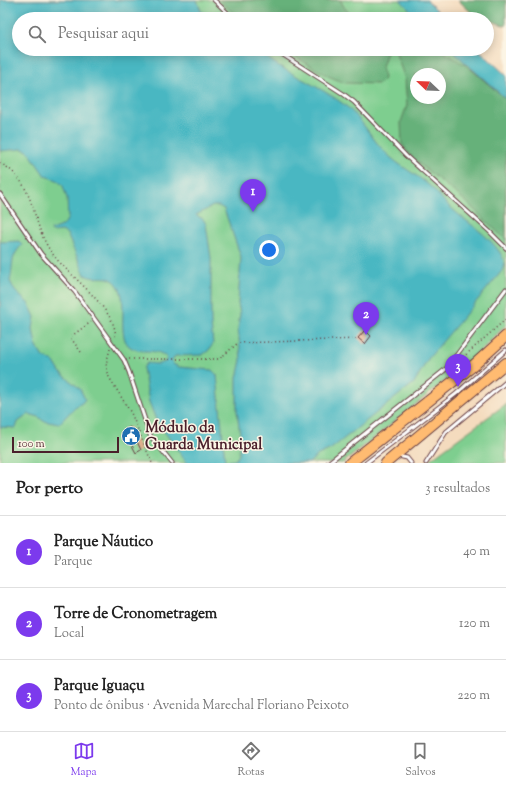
<!DOCTYPE html>
<html lang="pt">
<head>
<meta charset="utf-8">
<style>
	:root { --surface:#fff; --page:#f6f6f6; --text:#222; --muted:#767676; --line:#e0e0e0; --accent:#7c3aed }
	body { margin:0; font-family:"Sorts Mill Goudy",serif; background:var(--page); color:var(--text) }
	.compass { position:absolute; left:410px; top:68px; width:36px; height:36px; border-radius:50%; background:var(--surface); box-shadow:0 2px 10px #0003; rotate:293deg }
	.scale { position:absolute; left:12px; bottom:10px; width:107px; box-sizing:border-box; padding-left:4px; border:2px solid #4a1f2b; border-top:0; font-size:11px; line-height:14px; white-space:nowrap; color:#4a1f2b; -webkit-text-stroke:3px #fcf5e5; paint-order:stroke }
	.you { position:absolute; left:269px; top:250px; width:14px; height:14px; margin:-10px; border:3px solid #fff; border-radius:50%; background:#1a73e8; box-shadow:0 0 0 6px #1a73e833 }
	.badge { display:grid; place-items:center; width:26px; height:26px; border-radius:50%; background:var(--accent); color:#fff; font-size:13px; font-weight:700 }
	.pin { position:absolute; translate:-50% -33px; filter:drop-shadow(0 1px 2px #0008) }
	.pin::after { content:''; position:absolute; top:21px; width:14px; height:12px; background:inherit; clip-path:polygon(0 0,100% 0,50% 100%) }
	.list { margin:0; padding:0; list-style:none }
	h2 { display:flex; justify-content:space-between; align-items:center; height:52px; margin:0; padding:0 16px; font-size:17px }
	h2 small { font-size:13px; font-weight:400; color:var(--muted) }
	.list li { display:grid; grid-template-columns:26px 1fr auto; gap:12px; align-items:center; box-sizing:border-box; height:72px; padding:0 16px; border-top:1px solid var(--line) }
	.list b { display:block; font-size:15px; white-space:nowrap }
	.list p { margin:0; font-size:13px; white-space:nowrap; color:var(--muted) }
	.list em { font-size:13px; font-style:normal; color:var(--muted) }
	.icon { flex:none; width:22px; height:22px; fill:none; stroke:currentColor; stroke-width:2; stroke-linecap:round; stroke-linejoin:round }
	.map { position:relative; flex:none; width:506px; height:463px; overflow:hidden }
	.search { position:absolute; background:var(--surface); box-shadow:0 2px 10px #0003; left:12px; right:12px; top:12px; height:44px; display:flex; align-items:center; gap:10px; box-sizing:border-box; padding:0 14px; border-radius:22px; color:var(--muted); font-size:15px }
	.sheet { height:268px; background:var(--surface) }
	nav { display:flex; justify-content:space-around; align-items:center; box-sizing:border-box; height:56px; border-top:1px solid var(--line); background:var(--surface); font-size:11px; color:var(--muted) }
	nav a { display:grid; justify-items:center; gap:2px }
	nav .on { color:var(--accent) }
	.map>svg:first-child { display:block }
	.green { fill:#7ece8f; stroke:#64765d; fill-rule:evenodd }
	.forest { fill:#66b17a; stroke:#586852; fill-rule:evenodd }
	.water { fill:#49b7c2; stroke:#4a6b76; fill-rule:evenodd }
	.building { fill:#da9e78 }
	.lines { fill:none; stroke-linecap:round; stroke-linejoin:round }
	.lane-casing { stroke:#643b41; stroke-width:5 }
	.primary-casing { stroke:#643b41; stroke-width:12 }
	.path { stroke:#643b41; stroke-width:1.5; stroke-dasharray:1 3; stroke-linecap:butt }
	.lane { stroke:#fff; stroke-width:3 }
	.primary { stroke:#ffbb71; stroke-width:10 }
	.labels { text-anchor:middle; stroke-width:3; stroke-linejoin:round; paint-order:stroke }
	.poi-label { font-size:15px; font-weight:bold; fill:#4a1f2b; stroke:#fcf5e5; text-anchor:start }
</style>
</head>
<body>
<div class="map">
<svg width="506" height="463" viewBox="0 0 506 463">
	<rect width="100%" height="100%" fill="#fcf5e5"/>
	<filter id="ink" filterUnits="userSpaceOnUse"><feTurbulence type="fractalNoise" baseFrequency=".025" numOctaves="2"/><feDisplacementMap in="SourceGraphic" scale="8" xChannelSelector="R" yChannelSelector="G"/><feConvolveMatrix kernelMatrix="1 2 1 2 8 2 1 2 1" color-interpolation-filters="sRGB"/></filter>
	<filter id="wash" filterUnits="userSpaceOnUse"><feTurbulence type="fractalNoise" baseFrequency=".012" numOctaves="4" result="noise"/><feDisplacementMap in="SourceGraphic" scale="16" xChannelSelector="R" yChannelSelector="G"/><feGaussianBlur stdDeviation="0.9" result="paint"/><feColorMatrix in="noise" values="0 0 0 0 0 0 0 0 0 0 0 0 0 0 0 0 0 1.4 0 .05"/><feComposite in="paint" operator="in"/></filter>
	<g filter="url(#wash)">
		<rect width="100%" height="100%" fill="#f4dbbe"/>
		<g class="green">
			<path d="M0,0H400L419,19H19V49H450L506,99V325L477,355L343,463H0ZM416,74H440V98H416Z"/>
			<polygon points="506,404 506,463 425,463"/>
		</g>
		<g class="forest">
			<path d="M219,0H341C346,19 367,17 383,17L385,19H240Z"/>
			<polygon points="458,0 506,0 506,26 474,15"/>
			<polygon points="282,49 388,49 382,67 384,79 379,84 345,83 328,76"/>
			<path d="M399,49H439L467,66L506,99V240L464,200L411,157L402,144L401,122L407,105L405,79L396,54ZM416,74H440V98H416Z"/>
		</g>
		<g class="water">
			<path d="M0,0H197L201,11L220,19H19V49H256C283,73 318,84 346,106C362,119 371,138 385,152C398,166 417,174 431,187C438,193 443,201 450,207C466,222 489,235 501,254C505,261 504,265 502,271L428,359L414,383L331,449L318,455L309,463H187L156,420L149,402L143,368L147,363L158,364L165,362L167,358C158,346 138,356 128,345C116,332 131,295 114,281C105,274 94,281 85,275L67,234L62,231L52,232L51,230L64,225L68,218L67,198L63,186L57,180L45,176L28,151L22,149L0,151ZM213,206H219L224,209L241,257L238,303L240,314L238,328L241,360L237,378V411L240,434L239,455L235,460L225,461L217,375L212,370L179,367L173,364L172,361L175,356L202,355L208,351L213,344L211,323V258L206,224L203,219L196,215Z"/>
			<polygon points="400,0 427,0 446,19 419,19"/>
			<polygon points="450,49 478,49 506,75 506,99"/>
			<path d="M19,241L22,245C9,258 14,266 10,281L15,291L29,304L35,317L33,329L36,345L42,356L54,362L60,372L80,389L85,399L82,403L75,407L59,424L43,421L39,417L29,414L18,422L16,428L0,427V242Z"/>
		</g>
		<g id="blocks">
			<g class="building">
				<polygon points="365,330 371,336 365,344 358,338"/>
				<polygon points="130,427 141,450 136,453 124,430"/>
			</g>
		</g>
	</g>
	<g filter="url(#ink)">
		<use href="#blocks" fill-opacity="0" stroke="#643b41" stroke-width="1"/>
		<g class="lines">
			<g class="lane-casing">
				<g id="lane">
					<polyline points="214,0 234,19"/>
					<polyline points="274,49 342,93 354,102 406,156 489,231 506,248"/>
					<polyline points="0,194 41,254 75,292 124,360 129,372 150,435 172,463"/>
					<polyline points="398,456 407,458 411,463"/>
					<polyline points="328,463 446,369 506,289"/>
					<polyline points="366,463 456,394 506,350"/>
					<polyline points="426,463 446,432 506,382"/>
				</g>
			</g>
			<g class="primary-casing">
				<g id="primary">
					<polyline points="350,463 474,365 506,336"/>
					<polyline points="386,463 506,363"/>
				</g>
			</g>
			<g class="path">
				<path d="M0,163C39,184 29,226 55,257C70,276 120,313 115,338"/>
				<polyline points="110,349 106,364 109,377 131,413 152,463"/>
				<polyline points="81,352 70,337 91,322"/>
				<polyline points="129,359 219,359 238,343 359,339"/>
				<polyline points="460,360 506,319"/>
			</g>
			<use href="#lane" class="lane"/>
			<use href="#primary" class="primary"/>
		</g>
	</g>
	<defs>
		<g id="civic-disc" transform="scale(1)"><circle r="9.5" fill="#1f6fb2" stroke="#fcf5e5"/><path d="M-.6-6.5H3V-4.5H.6V-3L4-1V1h2V6H-6V1h2V-1L-.6-3ZM-1.2 2.5V6h2.4V2.5Z" fill="#fff"/></g>
	</defs>
	<g fill-rule="evenodd">
		<use href="#civic-disc" x="131" y="436"/>
	</g>
	<g class="labels">
		<g class="poi-label">
			<text x="145" y="432">Módulo da<tspan x="145" dy="17">Guarda Municipal</tspan></text>
		</g>
	</g>
</svg>
<svg class="compass" viewBox="-18 -18 36 36"><path d="M0-13l5 13h-10z" fill="#e53935"/><path d="M0 13l5-13h-10z" fill="#767676"/></svg>
<div class="scale">100 m</div>
<div class="you"></div>
<div class="pin badge" style="left:253px;top:212px">1</div>
<div class="pin badge" style="left:366px;top:335px">2</div>
<div class="pin badge" style="left:458px;top:387px">3</div>
<div class="search"><svg class="icon" aria-label="search" viewBox="0 0 24 24"><circle cx="10" cy="10" r="6"/><path d="M15 15l6 6"/></svg>Pesquisar aqui</div>
</div>
<section class="sheet">
<h2>Por perto<small>3 resultados</small></h2>
<ul class="list">
<li><span class="badge">1</span><div><b>Parque Náutico</b><p>Parque</p></div><em>40 m</em></li>
<li><span class="badge">2</span><div><b>Torre de Cronometragem</b><p>Local</p></div><em>120 m</em></li>
<li><span class="badge">3</span><div><b>Parque Iguaçu</b><p>Ponto de ônibus · Avenida Marechal Floriano Peixoto</p></div><em>220 m</em></li>
</ul>
</section>
<nav>
<a class="on"><svg class="icon" aria-label="map" viewBox="0 0 24 24"><path d="M3 6l6-2 6 2 6-2v14l-6 2-6-2-6 2zM9 4v14M15 6v14"/></svg>Mapa</a>
<a><svg class="icon" aria-label="directions" viewBox="0 0 24 24"><path d="M12 3l9 9-9 9-9-9zM9 14v-3h6M13 9l2 2-2 2"/></svg>Rotas</a>
<a><svg class="icon" aria-label="saved" viewBox="0 0 24 24"><path d="M7 4h10v16l-5-4-5 4z"/></svg>Salvos</a>
</nav>
</body>
</html>
